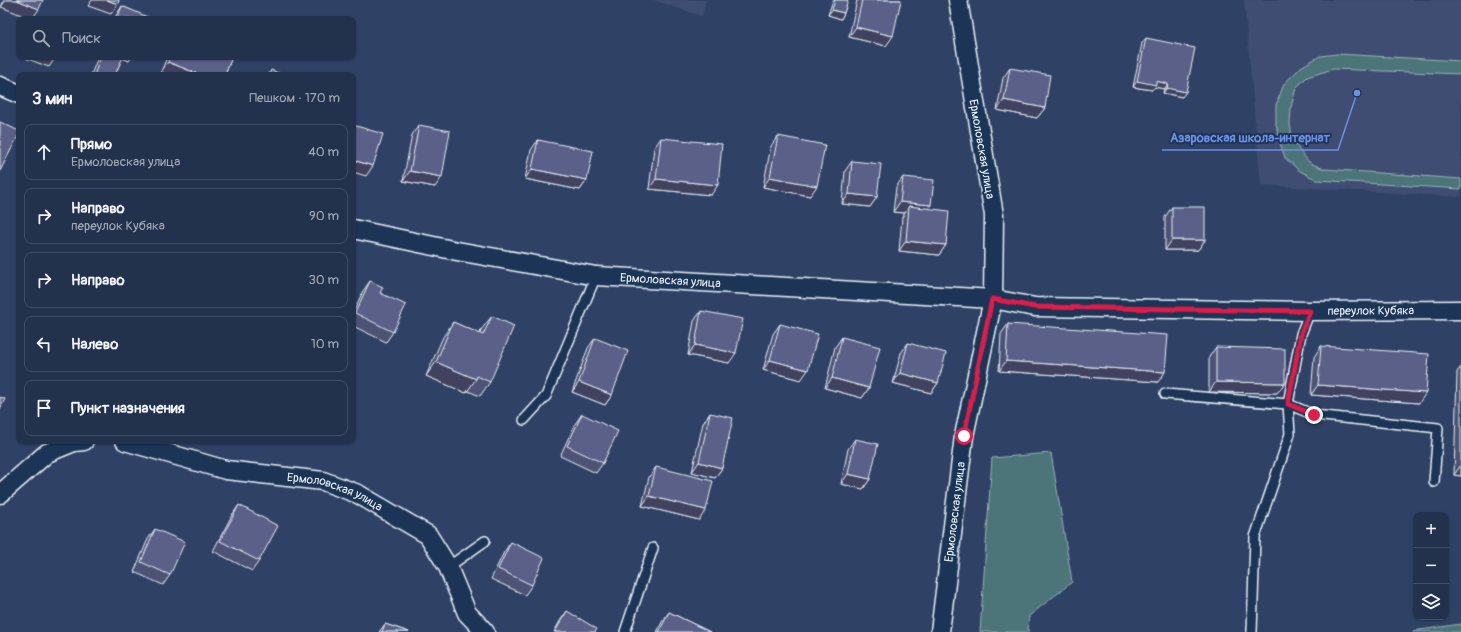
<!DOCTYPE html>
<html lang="ru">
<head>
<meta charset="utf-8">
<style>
	:root { --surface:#23324c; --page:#2f3e56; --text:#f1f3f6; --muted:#a3aab5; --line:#404d64 }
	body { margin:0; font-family:Pangolin,sans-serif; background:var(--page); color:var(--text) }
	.controls { position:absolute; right:12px; bottom:12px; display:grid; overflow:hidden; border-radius:8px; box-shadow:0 1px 3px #0004 }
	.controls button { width:36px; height:36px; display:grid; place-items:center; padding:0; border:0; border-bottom:1px solid var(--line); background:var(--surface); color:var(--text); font:20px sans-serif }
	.stop { position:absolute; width:12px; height:12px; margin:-9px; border:3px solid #e11d48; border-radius:50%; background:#fff }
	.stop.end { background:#e11d48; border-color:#fff; box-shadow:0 1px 4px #0008 }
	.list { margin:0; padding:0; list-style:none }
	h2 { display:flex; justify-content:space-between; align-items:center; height:52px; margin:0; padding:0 16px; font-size:17px }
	h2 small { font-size:13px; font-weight:400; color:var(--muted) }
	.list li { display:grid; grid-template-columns:26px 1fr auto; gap:12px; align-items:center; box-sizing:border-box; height:56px; margin:0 8px 8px; padding:0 8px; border:1px solid var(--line); border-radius:8px }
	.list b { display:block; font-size:15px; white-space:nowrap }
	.list p { margin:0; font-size:13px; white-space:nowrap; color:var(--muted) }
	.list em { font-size:13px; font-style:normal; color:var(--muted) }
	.icon { flex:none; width:22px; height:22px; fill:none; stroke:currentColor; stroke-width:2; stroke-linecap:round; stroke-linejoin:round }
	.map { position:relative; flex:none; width:1461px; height:632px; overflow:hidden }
	.search { position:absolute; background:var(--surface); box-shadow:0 1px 3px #0004; left:16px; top:16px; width:340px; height:44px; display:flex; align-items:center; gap:10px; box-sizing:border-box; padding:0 14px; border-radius:8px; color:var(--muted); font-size:15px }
	.panel { position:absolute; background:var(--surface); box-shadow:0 1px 3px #0004; left:16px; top:72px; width:340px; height:372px; border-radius:8px }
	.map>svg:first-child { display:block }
	.built { fill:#3f4e72 }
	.green { fill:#4c7478; stroke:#9ab2b8 }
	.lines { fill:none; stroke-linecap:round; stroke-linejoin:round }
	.lane-casing { stroke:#e8f1f8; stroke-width:12 }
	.street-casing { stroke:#e8f1f8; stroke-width:21 }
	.lane { stroke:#1d3557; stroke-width:9 }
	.street { stroke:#1d3557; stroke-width:18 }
	.wall { fill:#4d5374; stroke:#e8f1f8 }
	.shaded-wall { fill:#3f435e; stroke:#e8f1f8 }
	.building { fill:#5a6087; stroke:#e8f1f8 }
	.route { stroke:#e11d48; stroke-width:5 }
	.labels { text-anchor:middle; stroke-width:4; stroke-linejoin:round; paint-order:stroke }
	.street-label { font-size:12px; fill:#e8f1f8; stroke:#1d3557 }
	.leader { fill:none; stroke:#6e8fe5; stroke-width:1.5 }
	.callout-dot { fill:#6e8fe5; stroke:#1d3557; stroke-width:1.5 }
	.callout-label { font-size:13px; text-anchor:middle; font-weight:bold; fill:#6e8fe5; stroke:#1d3557; stroke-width:4; stroke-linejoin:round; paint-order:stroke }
</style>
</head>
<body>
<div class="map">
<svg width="1461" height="632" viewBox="0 0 1461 632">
	<rect width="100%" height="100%" fill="#2f4265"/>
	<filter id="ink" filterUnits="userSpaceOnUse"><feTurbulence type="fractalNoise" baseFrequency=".025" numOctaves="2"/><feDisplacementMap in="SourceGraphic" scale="8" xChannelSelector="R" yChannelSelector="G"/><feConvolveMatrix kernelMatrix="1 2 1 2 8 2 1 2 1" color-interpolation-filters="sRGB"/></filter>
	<g filter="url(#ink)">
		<g class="built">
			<polygon points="653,0 706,0 702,16"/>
			<polygon points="1244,0 1461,0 1461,197 1261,185"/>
		</g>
		<g class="green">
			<polygon points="1337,54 1461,61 1461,74 1333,69 1307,77 1296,88 1291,107 1290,124 1292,137 1299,150 1310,163 1324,169 1461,179 1461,189 1317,180 1300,171 1285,158 1280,143 1276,124 1276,105 1284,84 1301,67 1320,56"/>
			<polygon points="1051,453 1072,582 1029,616 1028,632 980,632 992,458"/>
			<polygon points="1461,624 1461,632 1412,632 1413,631"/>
		</g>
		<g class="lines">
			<g class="lane-casing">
				<g id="lane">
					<polyline points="1165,394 1288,404 1314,415 1438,428 1434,482"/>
					<polyline points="524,420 546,396 596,276"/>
					<polyline points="448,567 485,541"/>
					<polyline points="625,632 653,548"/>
					<polyline points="1252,632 1255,537 1290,434 1288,404 1301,334 1310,311"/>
				</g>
			</g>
			<g class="street-casing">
				<g id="street">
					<polyline points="0,86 19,94"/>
					<path id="s1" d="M353,229L457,251L596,276L993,299L994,215L958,0"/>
					<path id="s2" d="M125,441L226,470L323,481L358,494L428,535L448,567L467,613L485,632"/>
					<polyline points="0,494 47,453 74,442 84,441"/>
					<path id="s3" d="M940,632L964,436L993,299L1035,307L1310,311L1461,310"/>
				</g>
			</g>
			<use href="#lane" class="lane"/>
			<use href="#street" class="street"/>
		</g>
		<g class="wall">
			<polygon points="4,0 43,0 1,7"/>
			<polygon points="833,0 848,0 844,13 841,19 828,15"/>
			<polygon points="857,0 901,0 886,46 849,37"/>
			<polygon points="122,6 150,19 114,19"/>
			<polygon points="1146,38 1182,97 1163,93 1164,89 1155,87 1152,90 1133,87 1142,43"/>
			<polygon points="98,57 132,57 129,61 122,58 115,75 91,75"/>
			<polygon points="167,57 232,57 225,75 169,75 161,72"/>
			<polygon points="1010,68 1045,108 1037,118 997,110 1003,78"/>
			<polygon points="419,125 435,187 403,181 412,135"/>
			<polygon points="778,136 810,196 763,187 771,146"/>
			<polygon points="661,138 711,195 649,189 654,148"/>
			<polygon points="538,140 587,180 580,190 525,179 531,150"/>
			<polygon points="852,161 877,197 870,207 842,204 845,171"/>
			<polygon points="903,177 929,208 946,245 939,255 899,251 902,217 905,213 893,212 896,187"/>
			<polygon points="1172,207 1205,240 1198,250 1165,250 1165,217"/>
			<polygon points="370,281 380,293 393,332 386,342 353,326 353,313 363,291"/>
			<polygon points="701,311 729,363 688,355 694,321"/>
			<polygon points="492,316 490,382 480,396 468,391 466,393 426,376 443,337 453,322 480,334 481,330"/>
			<polygon points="780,324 801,380 763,370 773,334"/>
			<polygon points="1008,324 1158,382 999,371 1001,334"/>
			<polygon points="842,337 869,388 862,398 825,388 835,347"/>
			<polygon points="595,338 612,395 605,405 572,392 588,348"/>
			<polygon points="908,343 938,383 931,393 893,383 901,353"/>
			<polygon points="1321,346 1419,403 1311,395 1314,357"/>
			<polygon points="1216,347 1285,383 1277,393 1209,392 1209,357"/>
			<polygon points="1461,367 1461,476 1454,475 1457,372"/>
			<polygon points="710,413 722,468 715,478 692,472 703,423"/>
			<polygon points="582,414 603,463 596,473 560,456 575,424"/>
			<polygon points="855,439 870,479 863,489 841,484 848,449"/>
			<polygon points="656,467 699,520 642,506 649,477"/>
			<polygon points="239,505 259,561 252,571 213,551 232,515"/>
			<polygon points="155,529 170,575 163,585 134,572 148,539"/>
			<polygon points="511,542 532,585 525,595 491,579 504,552"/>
			<polygon points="567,611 595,632 554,632 560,621"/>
			<polygon points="669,612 710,632 657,632 662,622"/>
			<polygon points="385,624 409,632 379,632"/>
		</g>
		<g class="shaded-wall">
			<polygon points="6,0 17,0 39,9 32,19 1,7"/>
			<polygon points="92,0 107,0 118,4 111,14 88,6"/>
			<polygon points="832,10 844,13 841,19 828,15"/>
			<polygon points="856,27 893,36 886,46 849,37"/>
			<polygon points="26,57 56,57 49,67 25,58"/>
			<polygon points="120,57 132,57 129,61"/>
			<polygon points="168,62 201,75 169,75 161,72"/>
			<polygon points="1137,81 1156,81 1168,84 1164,89 1155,87 1152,90 1133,87"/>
			<polygon points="1167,88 1186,92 1182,97 1163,93"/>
			<polygon points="1004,100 1045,108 1037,118 997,110"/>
			<polygon points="353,160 373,166 366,176 353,172"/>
			<polygon points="532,169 587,180 580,190 525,179"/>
			<polygon points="410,171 442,177 435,187 403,181"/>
			<polygon points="770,177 817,186 810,196 763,187"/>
			<polygon points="656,179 718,185 711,195 649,189"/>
			<polygon points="849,194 877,197 870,207 842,204"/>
			<polygon points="900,202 931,205 924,215 909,206 905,213 893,212"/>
			<polygon points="1172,240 1205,240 1198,250 1165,250"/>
			<polygon points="906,241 946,245 939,255 899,251"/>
			<polygon points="695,345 736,353 729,363 688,355"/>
			<polygon points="770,360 808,370 801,380 763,370"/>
			<polygon points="1006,361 1165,372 1158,382 999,371"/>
			<polygon points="436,362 476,379 466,393 426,376"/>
			<polygon points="900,373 938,383 931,393 893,383"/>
			<polygon points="832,378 869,388 862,398 825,388"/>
			<polygon points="579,382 612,395 605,405 572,392"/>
			<polygon points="1216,382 1285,383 1277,393 1209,392"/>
			<polygon points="1318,385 1426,393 1419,403 1311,395"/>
			<polygon points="699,462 722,468 715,478 692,472"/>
			<polygon points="1461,465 1461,476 1454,475"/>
			<polygon points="848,474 870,479 863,489 841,484"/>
			<polygon points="649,496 706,510 699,520 642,506"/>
		</g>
		<g class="building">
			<polygon points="17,0 43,0 39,9"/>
			<polygon points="107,0 119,0 118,4"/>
			<polygon points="835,0 848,0 844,13 832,10"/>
			<polygon points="862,0 901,0 893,36 856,27"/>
			<polygon points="122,6 150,18 150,19 117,19"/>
			<polygon points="1146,38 1195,48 1186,92 1167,88 1168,84 1156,81 1156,85 1137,81"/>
			<polygon points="101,57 123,57 115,75 94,75"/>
			<polygon points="170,57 232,57 225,75 201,75 168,62"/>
			<polygon points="1010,68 1050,75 1045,108 1004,100"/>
			<polygon points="271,70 284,75 269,75"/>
			<polygon points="0,122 19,131 19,134 0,171"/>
			<polygon points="353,125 383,134 373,166 353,160"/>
			<polygon points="419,125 450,131 442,177 410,171"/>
			<polygon points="778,136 825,145 817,186 770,177"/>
			<polygon points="661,138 722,144 718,185 656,179"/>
			<polygon points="538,140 593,151 587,180 532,169"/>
			<polygon points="852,161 881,164 877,197 849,194"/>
			<polygon points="903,177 934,180 931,205 900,202"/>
			<polygon points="909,206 949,211 946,245 906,241"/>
			<rect x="1172" y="207" width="33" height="33"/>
			<polygon points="370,281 383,287 380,293 406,305 393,332 355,313"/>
			<polygon points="701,311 743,319 736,353 695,345"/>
			<polygon points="492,316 514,326 490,382 477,376 476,379 436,362 453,322 483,335"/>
			<polygon points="780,324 818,334 808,370 770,360"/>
			<polygon points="1008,324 1168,335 1165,372 1006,361"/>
			<polygon points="842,337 880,347 869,388 832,378"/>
			<polygon points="595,338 628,351 612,395 579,382"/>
			<polygon points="908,343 946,353 938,383 900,373"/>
			<polygon points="1321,346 1429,354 1426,393 1318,385"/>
			<polygon points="1216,347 1285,349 1285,383 1216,382"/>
			<polygon points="0,397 5,399 0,409"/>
			<polygon points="710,413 733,418 722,468 699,462"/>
			<polygon points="582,414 618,431 603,463 567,446"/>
			<polygon points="855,439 878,444 870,479 848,474"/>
			<polygon points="656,467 713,481 706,510 649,496"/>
			<polygon points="239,505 278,526 259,561 220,541"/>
			<polygon points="155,529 185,542 170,575 141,562"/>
			<polygon points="511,542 544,558 532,585 498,569"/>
			<polygon points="567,611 597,629 595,632 555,632"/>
			<polygon points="669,612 710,632 659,632"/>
			<polygon points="385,624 409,632 382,632"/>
		</g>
	</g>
	<g class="lines" filter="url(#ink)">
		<polyline class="route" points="964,436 992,299 1035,307 1310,311 1301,334 1288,404 1314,415"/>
	</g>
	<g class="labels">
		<g class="street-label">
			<text transform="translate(982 149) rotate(80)" y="4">Ермоловская улица</text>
			<text dy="4" stroke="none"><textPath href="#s1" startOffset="322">Ермоловская улица</textPath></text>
			<text dy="4" stroke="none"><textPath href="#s3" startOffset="716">переулок Кубяка</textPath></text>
			<text dy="4" stroke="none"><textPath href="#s2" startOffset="217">Ермоловская улица</textPath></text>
			<text dy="4" stroke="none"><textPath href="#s3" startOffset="121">Ермоловская улица</textPath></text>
		</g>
	</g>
	<path class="leader" d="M1357 93L1338 150H1162"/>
	<circle class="callout-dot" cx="1357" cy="93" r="4"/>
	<g class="callout-label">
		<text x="1250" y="142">Азаровская школа-интернат</text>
	</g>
</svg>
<div class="controls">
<button>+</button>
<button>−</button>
<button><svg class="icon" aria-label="layers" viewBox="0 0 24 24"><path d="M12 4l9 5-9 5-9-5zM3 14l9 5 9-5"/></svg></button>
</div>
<div class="stop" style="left:964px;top:436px"></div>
<div class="stop end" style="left:1314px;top:415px"></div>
<div class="search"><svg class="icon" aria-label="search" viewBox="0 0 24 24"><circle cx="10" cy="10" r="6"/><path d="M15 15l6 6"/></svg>Поиск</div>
<section class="panel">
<h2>3 мин<small>Пешком · 170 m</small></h2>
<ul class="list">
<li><svg class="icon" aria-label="ahead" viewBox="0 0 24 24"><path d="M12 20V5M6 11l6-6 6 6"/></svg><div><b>Прямо</b><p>Ермоловская улица</p></div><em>40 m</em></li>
<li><svg class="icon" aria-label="right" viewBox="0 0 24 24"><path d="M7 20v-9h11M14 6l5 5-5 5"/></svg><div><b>Направо</b><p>переулок Кубяка</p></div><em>90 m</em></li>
<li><svg class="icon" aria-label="right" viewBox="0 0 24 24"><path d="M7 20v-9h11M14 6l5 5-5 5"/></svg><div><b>Направо</b></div><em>30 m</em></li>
<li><svg class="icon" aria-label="left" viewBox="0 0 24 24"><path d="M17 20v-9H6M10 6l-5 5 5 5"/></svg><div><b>Налево</b></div><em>10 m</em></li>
<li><svg class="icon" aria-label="arrive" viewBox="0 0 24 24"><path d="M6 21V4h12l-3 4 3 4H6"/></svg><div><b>Пункт назначения</b></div></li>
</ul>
</section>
</div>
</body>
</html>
